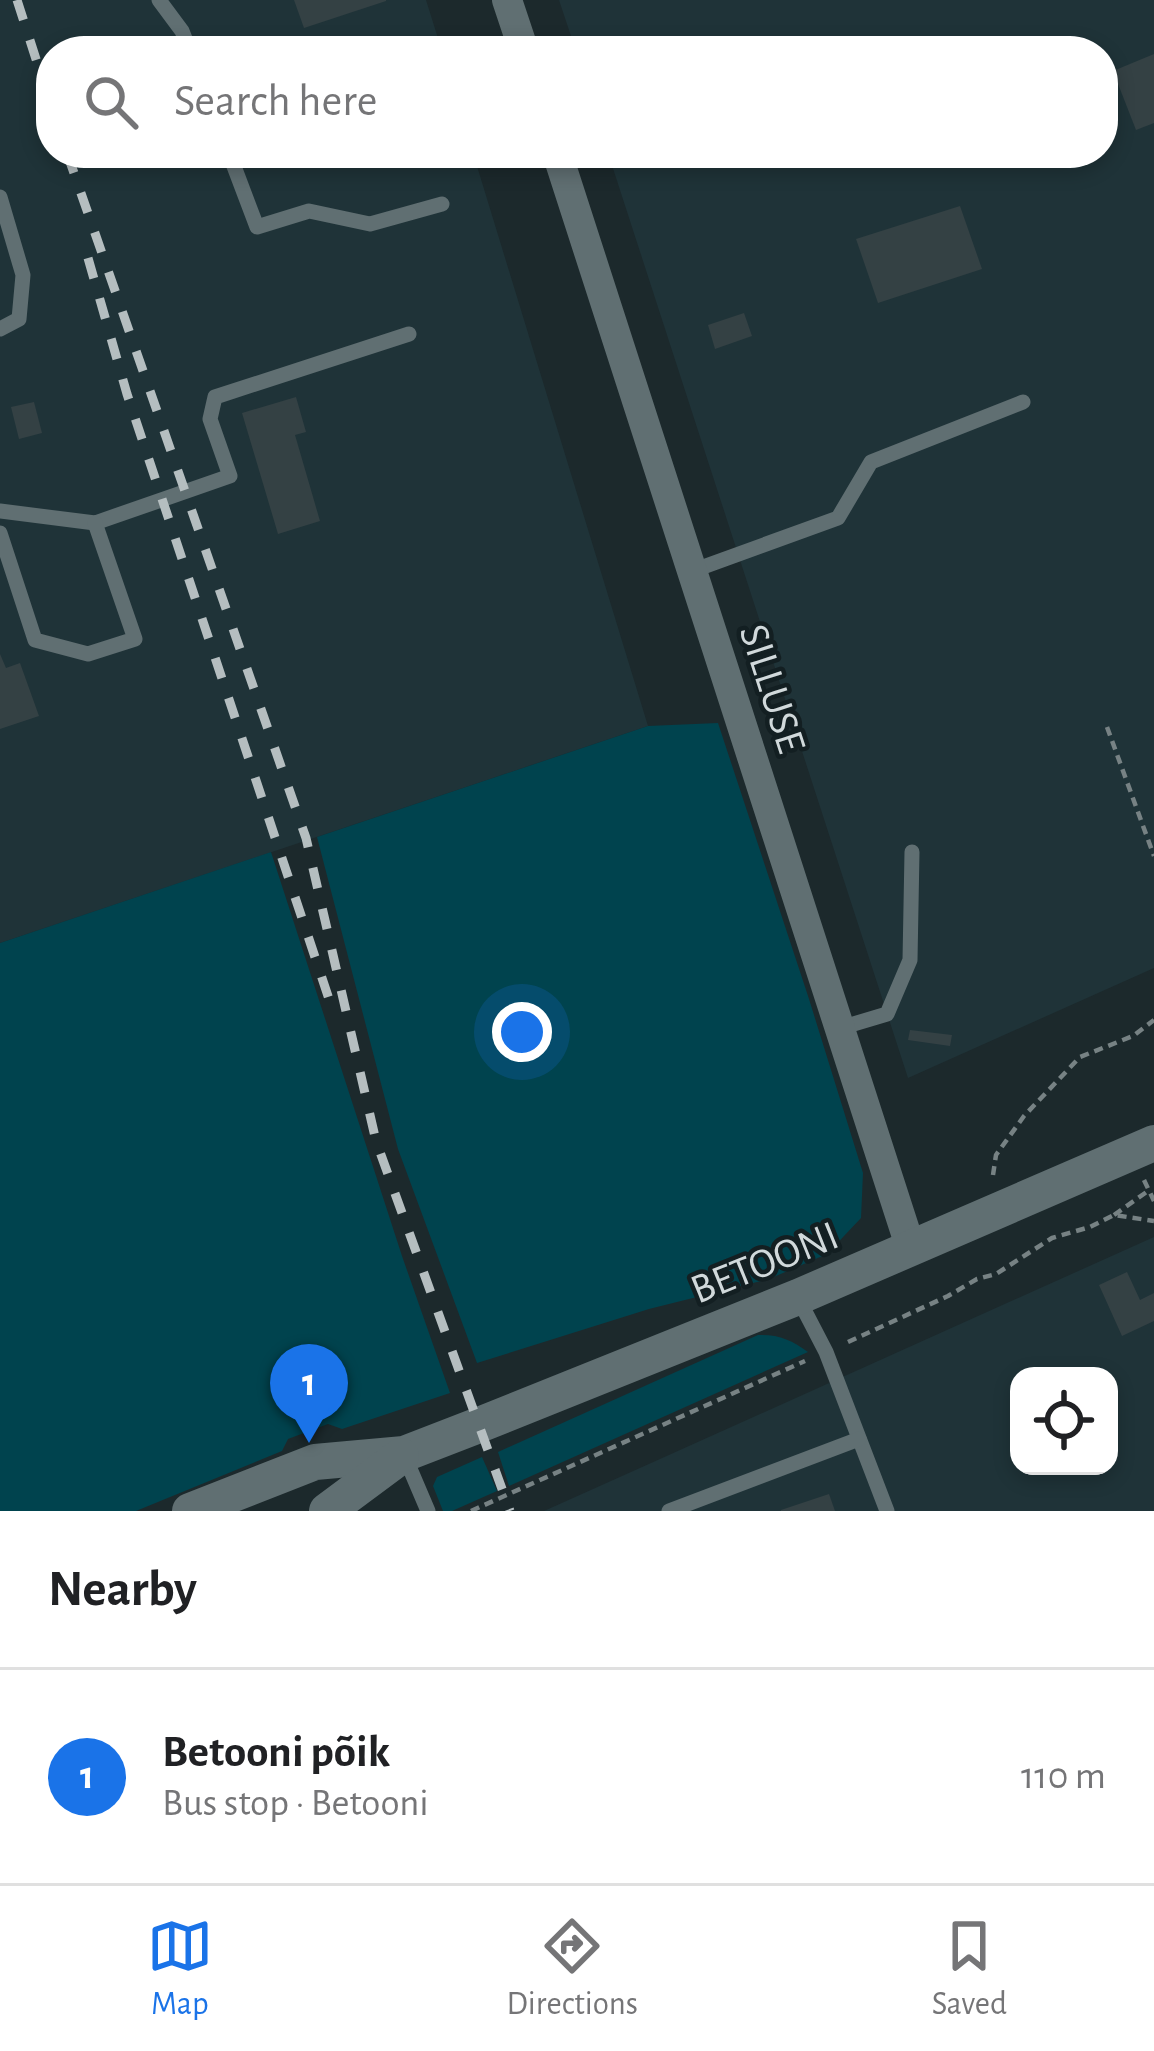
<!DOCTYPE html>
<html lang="en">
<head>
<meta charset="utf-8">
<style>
	:root { --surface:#fff; --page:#f2f2f2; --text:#202124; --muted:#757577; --line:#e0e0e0; --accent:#1a73e8 }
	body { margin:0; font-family:"Alegreya Sans",sans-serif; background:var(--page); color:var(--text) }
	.controls { position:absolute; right:36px; bottom:36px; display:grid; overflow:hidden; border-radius:24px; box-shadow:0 6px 18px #0003 }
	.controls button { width:108px; height:108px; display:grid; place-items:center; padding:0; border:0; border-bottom:3px solid var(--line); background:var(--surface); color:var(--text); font:60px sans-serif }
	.you { position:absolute; left:522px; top:1032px; width:42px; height:42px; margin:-30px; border:9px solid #fff; border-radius:50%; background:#1a73e8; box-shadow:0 0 0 18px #1a73e833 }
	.badge { display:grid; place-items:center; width:78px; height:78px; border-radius:50%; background:var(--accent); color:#fff; font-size:39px; font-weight:700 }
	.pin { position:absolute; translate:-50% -99px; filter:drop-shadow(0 3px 6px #0008) }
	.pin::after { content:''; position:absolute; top:63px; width:42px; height:36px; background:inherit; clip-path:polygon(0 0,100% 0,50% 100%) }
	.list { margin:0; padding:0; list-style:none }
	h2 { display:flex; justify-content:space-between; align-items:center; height:156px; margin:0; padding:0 48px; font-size:51px }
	h2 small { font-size:39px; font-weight:400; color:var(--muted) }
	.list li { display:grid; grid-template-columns:78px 1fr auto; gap:36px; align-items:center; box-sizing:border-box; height:216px; padding:0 48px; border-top:3px solid var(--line) }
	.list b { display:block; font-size:45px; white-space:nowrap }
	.list p { margin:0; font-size:39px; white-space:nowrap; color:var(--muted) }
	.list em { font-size:39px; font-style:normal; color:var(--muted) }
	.icon { flex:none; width:66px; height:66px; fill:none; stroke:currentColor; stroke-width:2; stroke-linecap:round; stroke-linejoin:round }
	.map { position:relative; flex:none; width:1154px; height:1511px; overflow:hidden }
	.search { position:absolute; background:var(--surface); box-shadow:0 6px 18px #0003; left:36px; right:36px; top:36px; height:132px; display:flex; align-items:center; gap:30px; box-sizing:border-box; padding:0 42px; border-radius:48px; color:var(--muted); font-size:45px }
	.sheet { height:372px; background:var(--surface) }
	nav { display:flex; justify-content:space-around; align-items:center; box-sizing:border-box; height:168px; border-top:3px solid var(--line); background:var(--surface); font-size:33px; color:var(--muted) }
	nav a { display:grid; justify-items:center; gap:6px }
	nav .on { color:var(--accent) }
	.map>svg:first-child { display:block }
	.built { fill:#1f3338; fill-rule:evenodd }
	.green { fill:#00434e }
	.building { fill:#344144 }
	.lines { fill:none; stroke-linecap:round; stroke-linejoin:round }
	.path { stroke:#778284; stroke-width:4.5; stroke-dasharray:9 6; stroke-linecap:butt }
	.lane { stroke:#606f72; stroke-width:15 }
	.street { stroke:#606f72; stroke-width:30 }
	.secondary { stroke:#606f72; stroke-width:36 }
	.rail { stroke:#b5bec0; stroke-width:9; stroke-dasharray:21 21; stroke-linecap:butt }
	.labels { text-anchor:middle; stroke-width:9; stroke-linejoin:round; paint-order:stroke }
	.street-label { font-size:42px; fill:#d1d9db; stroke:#131f22 }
</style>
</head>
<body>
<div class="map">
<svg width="1154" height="1511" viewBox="0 0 1154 1511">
	<rect width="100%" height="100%" fill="#1c292c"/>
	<g class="built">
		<polygon points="0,0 426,0 442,51 51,51 51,153 473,153 648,726 0,943"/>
		<polygon points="559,0 1154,0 1154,968 908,1078 608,153 1103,153 1103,51 576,51"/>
		<path d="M1154,1237V1511H544L660,1459ZM1019,1376H1109V1466H1019Z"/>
	</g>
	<g class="green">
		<polygon points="718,723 809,999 863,1173 861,1218 827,1254 769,1279 649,1309 477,1363 398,1149 317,837 648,726"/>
		<polygon points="271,852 402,1256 450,1393 342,1429 328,1424 288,1439 282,1451 136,1511 0,1511 0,943"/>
		<path d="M758,1335C778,1334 792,1340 808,1352L509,1486L498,1452Z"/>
		<polygon points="482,1457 497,1491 452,1511 443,1511 433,1486 437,1477"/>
	</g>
	<g class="building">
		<polygon points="294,0 386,0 386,1 304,28"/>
		<polygon points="1154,54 1154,123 1136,130 1113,71"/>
		<polygon points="960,206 982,269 878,303 856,239"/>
		<polygon points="744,313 752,336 715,349 708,325"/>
		<polygon points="296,397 306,432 295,435 320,521 278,534 242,413"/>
		<polygon points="34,402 42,433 19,439 11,407"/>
		<polygon points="0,654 6,668 20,663 39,716 0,729"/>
		<polygon points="910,1030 952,1035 950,1046 908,1040"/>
		<polygon points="1127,1272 1140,1300 1154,1293 1154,1321 1122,1336 1099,1285"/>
		<polygon points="829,1494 835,1511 781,1511 781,1510"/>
	</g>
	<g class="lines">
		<g class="path">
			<polyline points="1107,727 1154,856"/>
			<polyline points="993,1175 996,1155 1024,1116 1080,1057 1133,1036 1154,1020"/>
			<polyline points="1144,1180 1154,1201"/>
			<polyline points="1114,1215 1148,1191"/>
			<polyline points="848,1342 948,1296 977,1279 996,1274 1052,1238 1090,1227 1114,1215 1154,1221"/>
			<polyline points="471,1511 805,1361"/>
		</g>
		<g class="lane">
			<polyline points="159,0 182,31 190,51"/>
			<polyline points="229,153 257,227 309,211 370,224 442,204"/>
			<polyline points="0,197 23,275 19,319 0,329"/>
			<polyline points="0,511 95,523 230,476 210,419 215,397 409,334"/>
			<polyline points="0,533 35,640 88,654 135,639 95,523"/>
			<polyline points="692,571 838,518 871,462 1023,402"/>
			<polyline points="840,1028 887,1014 910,960 912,852"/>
			<polyline points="798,1298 826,1352 887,1511"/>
			<polyline points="405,1457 428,1511"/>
			<polyline points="669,1511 859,1439"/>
		</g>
		<g class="street">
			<polyline points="507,0 524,51"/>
			<polyline points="557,153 911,1249"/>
		</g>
		<g class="secondary">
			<polyline points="190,1511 315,1462 404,1454 479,1425 798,1297 1154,1143"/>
			<polyline points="327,1511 401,1456"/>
		</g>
		<g class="rail">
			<polyline points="17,0 51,106"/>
			<polyline points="67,153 306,838 376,1141 510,1511"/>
			<polyline points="88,258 127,394 329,999"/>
		</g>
	</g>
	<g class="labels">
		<g class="street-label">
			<text transform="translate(774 688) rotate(72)" y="15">SILLUSE</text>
			<text transform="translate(764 1261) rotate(-22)" y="15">BETOONI</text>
		</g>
	</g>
</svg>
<div class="controls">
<button><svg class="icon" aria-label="locate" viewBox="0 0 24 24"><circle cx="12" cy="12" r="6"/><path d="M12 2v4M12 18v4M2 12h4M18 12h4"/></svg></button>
</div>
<div class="you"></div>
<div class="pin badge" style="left:309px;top:1443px">1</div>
<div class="search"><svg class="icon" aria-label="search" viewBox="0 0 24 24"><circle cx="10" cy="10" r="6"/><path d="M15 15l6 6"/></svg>Search here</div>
</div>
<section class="sheet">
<h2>Nearby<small></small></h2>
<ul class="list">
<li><span class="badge">1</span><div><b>Betooni põik</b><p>Bus stop · Betooni</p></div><em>110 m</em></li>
</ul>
</section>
<nav>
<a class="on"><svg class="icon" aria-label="map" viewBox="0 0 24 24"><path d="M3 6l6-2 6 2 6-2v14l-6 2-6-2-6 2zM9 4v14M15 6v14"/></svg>Map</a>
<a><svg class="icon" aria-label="directions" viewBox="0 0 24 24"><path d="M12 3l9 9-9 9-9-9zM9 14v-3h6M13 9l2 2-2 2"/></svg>Directions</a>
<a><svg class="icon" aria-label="saved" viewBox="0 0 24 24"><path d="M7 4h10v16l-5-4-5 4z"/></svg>Saved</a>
</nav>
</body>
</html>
